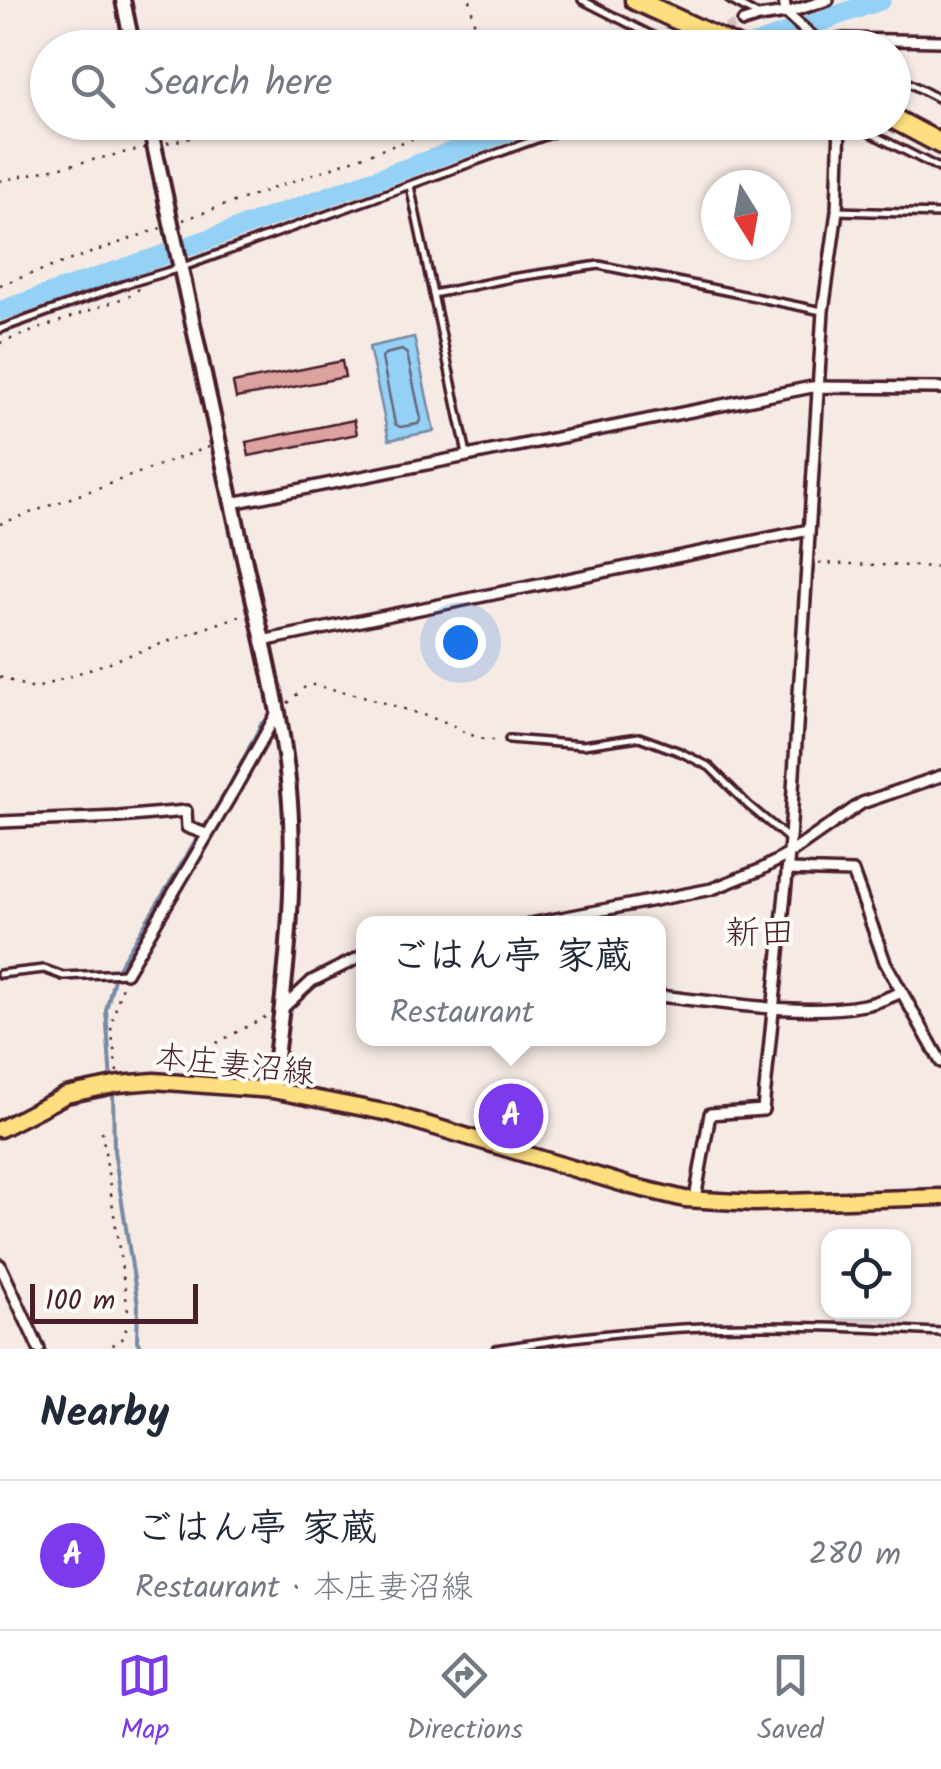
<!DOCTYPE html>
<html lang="en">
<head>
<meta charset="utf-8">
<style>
	:root { --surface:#fff; --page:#f6f6f7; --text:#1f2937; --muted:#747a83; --line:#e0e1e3; --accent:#7c3aed }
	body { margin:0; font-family:Kalam,"Klee One",sans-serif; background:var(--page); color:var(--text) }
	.controls { position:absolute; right:30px; bottom:30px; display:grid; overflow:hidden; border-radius:20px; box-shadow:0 2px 8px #0004 }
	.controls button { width:90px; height:90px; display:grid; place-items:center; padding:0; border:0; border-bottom:2px solid var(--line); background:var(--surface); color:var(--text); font:50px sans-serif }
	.compass { position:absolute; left:701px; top:170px; width:90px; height:90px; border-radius:50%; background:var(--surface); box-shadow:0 2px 8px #0004; rotate:169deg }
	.scale { position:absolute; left:30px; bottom:25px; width:168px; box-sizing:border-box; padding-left:10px; border:5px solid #4a1f2b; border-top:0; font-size:28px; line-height:35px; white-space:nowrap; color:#4a1f2b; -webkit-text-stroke:8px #fdfcf7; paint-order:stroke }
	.you { position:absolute; left:460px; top:642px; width:35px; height:35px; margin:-25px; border:8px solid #fff; border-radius:50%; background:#1a73e8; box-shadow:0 0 0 15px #1a73e833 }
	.badge { display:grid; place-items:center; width:65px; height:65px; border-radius:50%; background:var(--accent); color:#fff; font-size:32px; font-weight:700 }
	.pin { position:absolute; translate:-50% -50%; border:5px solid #fff; box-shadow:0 2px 10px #0006 }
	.popup { position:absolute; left:356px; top:916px; width:310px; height:130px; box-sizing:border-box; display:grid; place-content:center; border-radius:20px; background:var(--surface); filter:drop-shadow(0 2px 8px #0005); font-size:32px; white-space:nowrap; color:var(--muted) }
	.popup b { font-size:38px; color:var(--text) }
	.popup::after { content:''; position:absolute; left:50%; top:100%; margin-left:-20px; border:20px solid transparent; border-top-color:var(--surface) }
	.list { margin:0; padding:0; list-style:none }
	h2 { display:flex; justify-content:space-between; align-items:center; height:130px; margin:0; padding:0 40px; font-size:42px }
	h2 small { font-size:32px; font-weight:400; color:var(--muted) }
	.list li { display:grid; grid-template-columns:65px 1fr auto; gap:30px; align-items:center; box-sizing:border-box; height:150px; padding:0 40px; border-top:2px solid var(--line) }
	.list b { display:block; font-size:38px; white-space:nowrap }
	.list p { margin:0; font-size:32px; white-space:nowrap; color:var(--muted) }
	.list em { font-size:32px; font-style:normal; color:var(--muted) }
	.icon { flex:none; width:55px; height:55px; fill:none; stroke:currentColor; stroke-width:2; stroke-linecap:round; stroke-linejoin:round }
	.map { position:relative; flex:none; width:941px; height:1349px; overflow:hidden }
	.search { position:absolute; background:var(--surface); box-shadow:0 2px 8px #0004; left:30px; right:30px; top:30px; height:110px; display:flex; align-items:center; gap:25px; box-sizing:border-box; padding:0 35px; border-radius:55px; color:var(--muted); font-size:38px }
	.sheet { height:280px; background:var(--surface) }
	nav { display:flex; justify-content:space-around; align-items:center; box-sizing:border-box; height:140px; border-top:2px solid var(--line); background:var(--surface); font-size:28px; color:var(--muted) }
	nav a { display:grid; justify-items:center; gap:5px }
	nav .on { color:var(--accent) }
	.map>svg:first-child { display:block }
	.water { fill:#94d1f5; stroke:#768aa4; stroke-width:2.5 }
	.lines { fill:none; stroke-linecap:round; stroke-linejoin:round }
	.shore { stroke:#68667c; stroke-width:2.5 }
	.stream { stroke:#768aa4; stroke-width:4 }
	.river { stroke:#94d1f5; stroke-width:20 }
	.building { fill:#dca29f; stroke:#4a1f2b; stroke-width:2.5 }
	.street-tunnel { stroke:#d4c1c0; stroke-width:9; stroke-dasharray:9 4.5; stroke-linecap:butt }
	.lane-casing { stroke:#4a1f2b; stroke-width:12 }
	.street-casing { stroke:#4a1f2b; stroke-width:16 }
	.secondary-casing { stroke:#4a1f2b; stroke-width:20 }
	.primary-casing { stroke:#4a1f2b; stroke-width:21 }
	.highway-casing { stroke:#4a1f2b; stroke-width:25 }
	.path { stroke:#4a1f2b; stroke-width:2.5; stroke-dasharray:2.5 8; stroke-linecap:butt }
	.lane { stroke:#fdfcf7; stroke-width:5 }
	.street { stroke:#fdfcf7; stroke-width:9 }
	.secondary { stroke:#fdfcf7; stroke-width:12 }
	.primary { stroke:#fddf80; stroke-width:14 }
	.highway { stroke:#fddf80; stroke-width:18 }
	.labels { text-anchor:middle; stroke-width:8; stroke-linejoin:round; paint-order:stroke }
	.street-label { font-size:32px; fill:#4a1f2b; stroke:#fdfcf7 }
	.neighbourhood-label { font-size:35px; fill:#4a1f2b; stroke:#fdfcf7 }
</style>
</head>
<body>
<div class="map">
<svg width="941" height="1349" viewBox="0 0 941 1349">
	<rect width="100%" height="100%" fill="#f6eae5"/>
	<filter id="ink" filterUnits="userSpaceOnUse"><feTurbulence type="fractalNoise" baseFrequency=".01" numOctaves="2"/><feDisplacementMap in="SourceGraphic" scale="20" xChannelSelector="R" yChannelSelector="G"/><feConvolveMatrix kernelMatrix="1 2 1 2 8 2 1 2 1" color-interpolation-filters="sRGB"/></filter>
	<g filter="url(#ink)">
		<polygon class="water" points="414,337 434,431 389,440 369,347"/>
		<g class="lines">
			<polygon class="shore" points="402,350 407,354 421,419 418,424 400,427 395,424 382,358 385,354"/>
			<g class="stream">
				<polyline points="111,1082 106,1010 116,971 230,785 262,723"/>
				<polyline points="113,1091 114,1151 138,1305 137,1341 142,1349"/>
			</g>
			<g class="river">
				<polyline points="745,48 881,0"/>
				<polyline points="0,311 198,243 535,122"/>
			</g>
		</g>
		<g class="building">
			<polygon points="342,361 345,377 236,398 233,383"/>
			<polygon points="354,420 357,434 249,456 246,442"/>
		</g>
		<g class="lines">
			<polyline class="street-tunnel" points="713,33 743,22"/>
			<g class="lane-casing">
				<g id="lane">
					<polyline points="582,0 665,42 670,48"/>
					<polyline points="730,0 757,15"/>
					<polyline points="894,75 941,100"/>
					<polyline points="848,122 941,169"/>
					<polyline points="410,186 467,454"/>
					<polyline points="837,211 941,214"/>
					<polyline points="433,294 511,278 599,265 822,311"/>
					<polyline points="0,329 123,285 180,268 584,122"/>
					<polyline points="509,739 583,745 639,737 680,752 710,767 748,805 789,839"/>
					<polyline points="0,974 44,969 63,976 126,973"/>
					<path d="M496,1349C564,1338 634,1330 703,1327C782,1324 862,1328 941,1332"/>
				</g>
			</g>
			<g class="street-casing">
				<g id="street">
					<polyline points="784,0 786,13 825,48"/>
					<polyline points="743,22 759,17 786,13 828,0"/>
					<polyline points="823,46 831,41 845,39 941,41"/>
					<polyline points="673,48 693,40"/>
					<polyline points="232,503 812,387 941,388"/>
					<polyline points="262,641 809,530"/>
					<polyline points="0,822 119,817 186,811 187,827 206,834"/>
					<polyline points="787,870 853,872 885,962 941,1062"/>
					<polyline points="530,924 712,889 760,870 789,854 862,803 941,776"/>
					<polyline points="126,973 234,790 277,713"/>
					<path d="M658,996C721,1002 803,1017 864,1005C877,1003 889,997 902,992"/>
					<polyline points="283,1008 312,981 364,955"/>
					<polyline points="695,1199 710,1114 763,1110 789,854 823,311 837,211 840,122"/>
					<polyline points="0,1265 39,1349"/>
				</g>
			</g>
			<g class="secondary-casing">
				<g id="secondary">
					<polyline points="123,0 133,48"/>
					<path d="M149,122C180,268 213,413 244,558C263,643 287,731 291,819C295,909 283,1000 272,1090"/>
				</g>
			</g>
			<g class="primary-casing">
				<polyline id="primary" points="0,1129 66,1095 119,1084 154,1081 272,1090 389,1113 631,1186 685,1199 755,1203 941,1197"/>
			</g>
			<g class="highway-casing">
				<g id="highway">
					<polyline points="635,0 739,48"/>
					<polyline points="894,119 941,144"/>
				</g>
			</g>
			<g class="path">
				<polyline points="470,0 479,48"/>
				<polyline points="167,143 264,122"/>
				<polyline points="0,181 145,148"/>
				<polyline points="183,220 460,122"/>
				<polyline points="0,285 161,228"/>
				<polyline points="0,343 129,296 139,289"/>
				<polyline points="0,524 209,447"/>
				<polyline points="819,563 941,567"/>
				<polyline points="0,677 34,689 245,614"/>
				<polyline points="288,703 308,684 363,696 451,724 465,733 487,740 502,740"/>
				<polyline points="171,1069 192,1056 269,1015"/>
				<polyline points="117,1072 111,1026 123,982"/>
				<polyline points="102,1131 128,1311 125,1337 107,1349"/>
			</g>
			<use href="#lane" class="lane"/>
			<use href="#street" class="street"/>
			<use href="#secondary" class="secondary"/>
			<use href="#primary" class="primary"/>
			<use href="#highway" class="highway"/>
		</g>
	</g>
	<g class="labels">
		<g class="street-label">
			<text transform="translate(235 1064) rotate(6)" y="11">本庄妻沼線</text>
		</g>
		<g class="neighbourhood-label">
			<text x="760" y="944">新田</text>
		</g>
	</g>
</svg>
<div class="controls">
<button><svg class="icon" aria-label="locate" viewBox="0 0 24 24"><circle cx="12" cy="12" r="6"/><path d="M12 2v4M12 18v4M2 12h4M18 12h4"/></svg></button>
</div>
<svg class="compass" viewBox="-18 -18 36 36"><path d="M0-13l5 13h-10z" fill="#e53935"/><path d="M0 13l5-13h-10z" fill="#747a83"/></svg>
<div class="scale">100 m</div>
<div class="you"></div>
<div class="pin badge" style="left:511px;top:1116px">A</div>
<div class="popup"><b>ごはん亭 家蔵</b>Restaurant</div>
<div class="search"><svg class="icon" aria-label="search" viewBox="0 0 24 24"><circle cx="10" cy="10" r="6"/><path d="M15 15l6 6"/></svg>Search here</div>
</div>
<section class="sheet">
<h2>Nearby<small></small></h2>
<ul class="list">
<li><span class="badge">A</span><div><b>ごはん亭 家蔵</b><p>Restaurant · 本庄妻沼線</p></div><em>280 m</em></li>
</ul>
</section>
<nav>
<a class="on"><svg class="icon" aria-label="map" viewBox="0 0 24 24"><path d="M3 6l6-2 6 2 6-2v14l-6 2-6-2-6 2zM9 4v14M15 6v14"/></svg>Map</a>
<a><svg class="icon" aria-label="directions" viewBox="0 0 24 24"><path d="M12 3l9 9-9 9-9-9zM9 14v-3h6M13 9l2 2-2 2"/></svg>Directions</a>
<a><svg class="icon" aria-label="saved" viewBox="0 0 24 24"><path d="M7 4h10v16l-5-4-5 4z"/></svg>Saved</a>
</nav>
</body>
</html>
